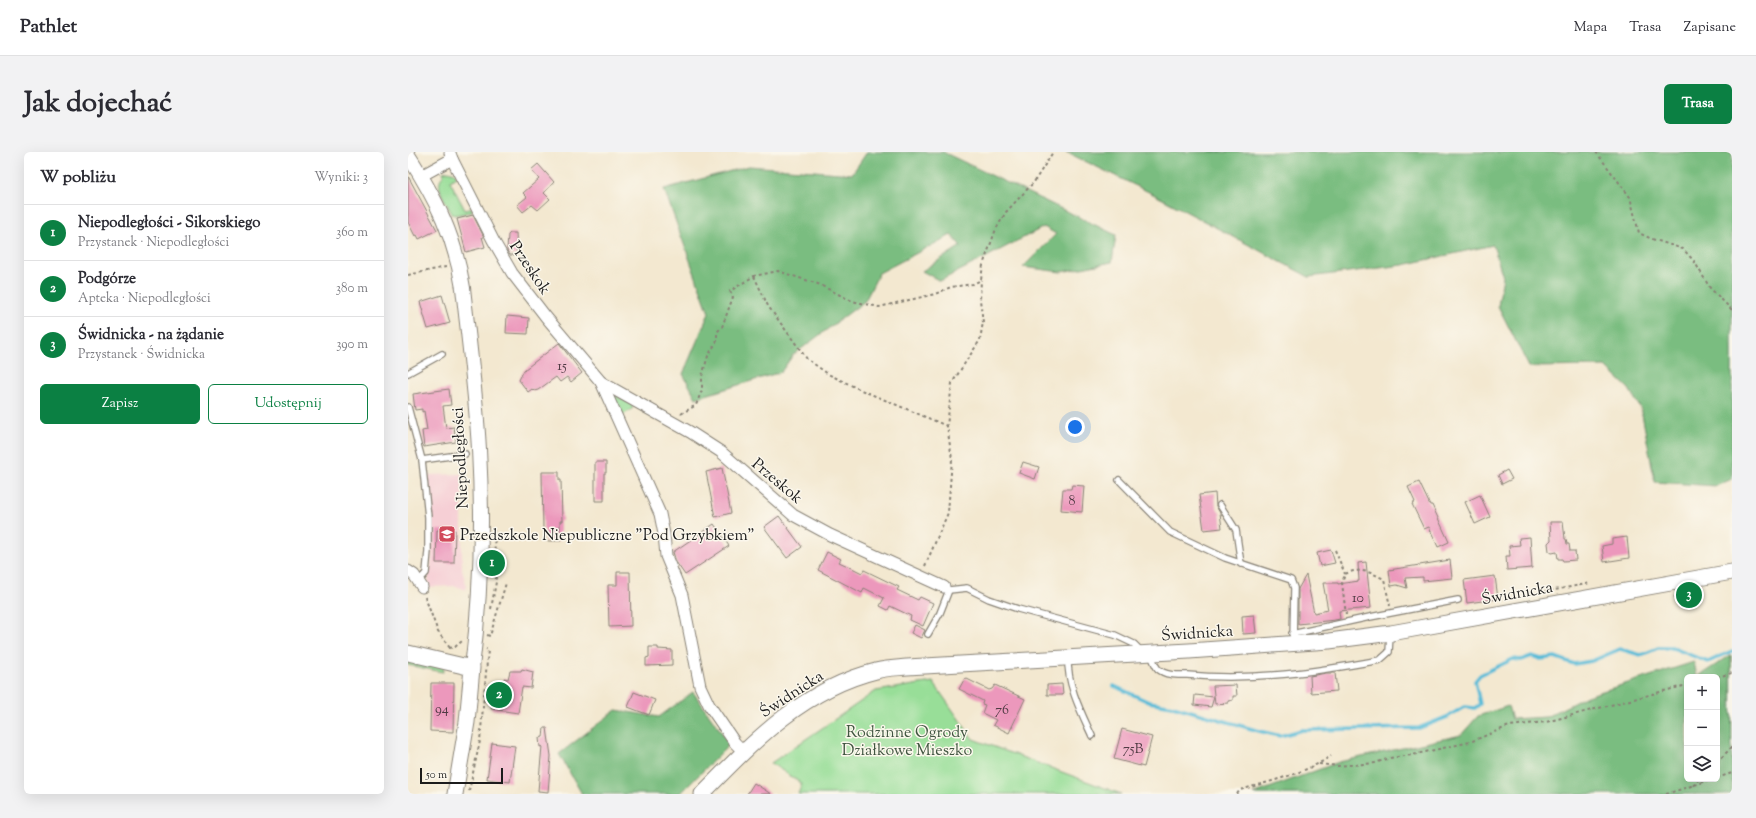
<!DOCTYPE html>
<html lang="pl">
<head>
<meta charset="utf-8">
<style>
	:root { --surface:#fff; --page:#f2f2f3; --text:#2b2b33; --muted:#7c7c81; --line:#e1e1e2; --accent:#0b8043 }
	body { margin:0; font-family:"Sorts Mill Goudy",serif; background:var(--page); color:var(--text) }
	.controls { position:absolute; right:12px; bottom:12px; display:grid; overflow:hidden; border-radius:6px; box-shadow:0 4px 16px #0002 }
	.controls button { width:36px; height:36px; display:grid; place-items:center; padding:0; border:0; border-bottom:1px solid var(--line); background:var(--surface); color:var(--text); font:20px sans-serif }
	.scale { position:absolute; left:12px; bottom:10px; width:83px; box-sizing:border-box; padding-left:4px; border:2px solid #1c1c1c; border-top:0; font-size:11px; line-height:14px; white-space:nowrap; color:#1c1c1c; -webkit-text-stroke:3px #fbf7ec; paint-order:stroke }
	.you { position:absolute; left:667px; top:275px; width:14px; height:14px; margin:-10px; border:3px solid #fff; border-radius:50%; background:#1a73e8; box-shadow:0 0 0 6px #1a73e833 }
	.badge { display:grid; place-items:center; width:26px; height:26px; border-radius:50%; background:var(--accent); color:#fff; font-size:13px; font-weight:700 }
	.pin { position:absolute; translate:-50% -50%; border:2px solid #fff; box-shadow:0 1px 4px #0006 }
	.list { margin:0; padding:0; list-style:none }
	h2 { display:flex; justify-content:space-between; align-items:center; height:52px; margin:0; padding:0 16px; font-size:17px }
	h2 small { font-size:13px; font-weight:400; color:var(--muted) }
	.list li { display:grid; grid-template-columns:26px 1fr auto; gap:12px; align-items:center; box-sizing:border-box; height:56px; padding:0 16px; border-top:1px solid var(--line) }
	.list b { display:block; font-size:15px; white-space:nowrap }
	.list p { margin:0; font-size:13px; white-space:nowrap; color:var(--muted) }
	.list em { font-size:13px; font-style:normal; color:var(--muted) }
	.actions { display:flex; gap:8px; padding:12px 16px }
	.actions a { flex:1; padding:9px 0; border:1px solid var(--accent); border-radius:6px; text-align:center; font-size:14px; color:var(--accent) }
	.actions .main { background:var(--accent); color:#fff }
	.icon { flex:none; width:22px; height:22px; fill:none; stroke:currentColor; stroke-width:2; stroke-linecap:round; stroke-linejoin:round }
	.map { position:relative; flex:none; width:1324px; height:642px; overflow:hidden; border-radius:6px }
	header { display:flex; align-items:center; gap:24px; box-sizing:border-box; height:56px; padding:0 20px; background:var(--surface); border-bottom:1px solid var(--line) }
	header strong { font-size:19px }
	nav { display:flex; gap:22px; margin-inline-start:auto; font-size:14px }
	.intro { display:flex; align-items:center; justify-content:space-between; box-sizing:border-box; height:96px; padding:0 24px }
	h1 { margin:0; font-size:28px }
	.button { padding:10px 18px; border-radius:6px; background:var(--accent); color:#fff; font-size:14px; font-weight:700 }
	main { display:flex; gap:24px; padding:0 24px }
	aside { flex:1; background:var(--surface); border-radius:6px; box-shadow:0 4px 16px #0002 }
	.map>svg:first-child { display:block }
	.built { fill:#f6cfd5 }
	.green { fill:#98de98; stroke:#5a7d5a }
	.forest { fill:#7abd80; stroke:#4b6c4e; fill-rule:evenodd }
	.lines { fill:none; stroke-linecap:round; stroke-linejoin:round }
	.stream { stroke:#59bcd8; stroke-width:3.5 }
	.building { fill:#ec98bc }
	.service-casing { stroke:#888276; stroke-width:8 }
	.minor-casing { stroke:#888276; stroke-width:13 }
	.tertiary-casing { stroke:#888276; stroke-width:16 }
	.secondary-casing { stroke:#888276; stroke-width:17 }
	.path { stroke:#888276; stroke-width:2; stroke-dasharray:3 3; stroke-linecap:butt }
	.service { stroke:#fff; stroke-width:5.5 }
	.minor { stroke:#fff; stroke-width:11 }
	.tertiary { stroke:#fff; stroke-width:14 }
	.secondary { stroke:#fff; stroke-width:15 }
	.labels { text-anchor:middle; stroke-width:3; stroke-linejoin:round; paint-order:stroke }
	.number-label { font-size:14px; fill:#503b44 }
	.street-label { font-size:16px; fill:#1c1c1c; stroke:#fbf7ec }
	.poi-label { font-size:16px; fill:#1c1c1c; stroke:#fbf7ec; text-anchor:start }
	.park-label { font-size:16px; fill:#415641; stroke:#fbf7ec }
</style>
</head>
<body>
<header>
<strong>Pathlet</strong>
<nav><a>Mapa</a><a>Trasa</a><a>Zapisane</a></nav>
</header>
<div class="intro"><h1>Jak dojechać</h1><a class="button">Trasa</a></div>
<main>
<aside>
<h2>W pobliżu<small>Wyniki: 3</small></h2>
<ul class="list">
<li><span class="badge">1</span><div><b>Niepodległości - Sikorskiego</b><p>Przystanek · Niepodległości</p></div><em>360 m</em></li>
<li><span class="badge">2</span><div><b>Podgórze</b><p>Apteka · Niepodległości</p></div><em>380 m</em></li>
<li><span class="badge">3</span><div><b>Świdnicka - na żądanie</b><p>Przystanek · Świdnicka</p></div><em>390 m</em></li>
</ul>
<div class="actions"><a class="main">Zapisz</a><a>Udostępnij</a></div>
</aside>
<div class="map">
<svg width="1324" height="642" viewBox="0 0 1324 642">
	<rect width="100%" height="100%" fill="#fbf7ec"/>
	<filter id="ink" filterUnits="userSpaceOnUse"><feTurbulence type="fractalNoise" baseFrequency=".025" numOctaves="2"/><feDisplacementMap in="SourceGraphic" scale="8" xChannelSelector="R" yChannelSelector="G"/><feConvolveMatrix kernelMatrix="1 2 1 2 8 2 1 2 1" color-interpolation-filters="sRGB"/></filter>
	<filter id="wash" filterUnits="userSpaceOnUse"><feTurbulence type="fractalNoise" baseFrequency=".012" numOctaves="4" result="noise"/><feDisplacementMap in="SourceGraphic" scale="16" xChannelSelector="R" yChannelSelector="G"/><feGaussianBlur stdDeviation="0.9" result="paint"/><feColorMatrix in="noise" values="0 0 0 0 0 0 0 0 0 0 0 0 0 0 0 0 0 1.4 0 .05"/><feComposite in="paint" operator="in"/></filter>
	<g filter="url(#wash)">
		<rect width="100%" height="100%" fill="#f3e8d0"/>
		<polygon class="built" points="54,322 54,417 58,432 57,438 48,434 21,435 20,424 23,414 24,378 19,323"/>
		<g class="green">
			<path d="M40,19L47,21L49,25L42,29L57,58L64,56V60L47,63L44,62C39,51 24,32 36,23L35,20Z"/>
			<polygon points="203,241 225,253 224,257 215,263 212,263"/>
			<polygon points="0,508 36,516 35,520 0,513"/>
			<polygon points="525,530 565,587 713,642 390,642 394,632 363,611 468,539"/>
		</g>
		<g class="forest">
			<polygon points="459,0 535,0 708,83 704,110 653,120 615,115 648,82 636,75 532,129 514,119 553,94 543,83 471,121 457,149 385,203 373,220 288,246 275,222 301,161 256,37 341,14 444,22"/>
			<polygon points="658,0 1324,0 1324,327 1308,334 1247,330 1233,257 1221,237 1197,214 1121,215 1090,154 1095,125 1085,93 995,113 901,125 747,43"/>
			<path d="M1323,503L1324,642H845L931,610L1053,583L1070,564L1100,554L1104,567L1138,565L1179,544L1286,510L1289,525ZM1279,525H1309V627H1279Z"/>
			<polygon points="285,540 322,592 272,642 174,642 151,602 208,558 251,565"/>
		</g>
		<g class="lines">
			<polyline class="stream" points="706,534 741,550 765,554 851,579 872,584 894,578 1011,576 1039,565 1056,555 1067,556 1072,552 1067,529 1072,523 1105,507 1113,508 1124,504 1133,507 1147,505 1166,512 1184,509 1212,497 1233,503 1250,496 1265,496 1300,510 1324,499"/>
		</g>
		<g id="blocks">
			<g class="building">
				<polygon points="130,12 146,30 136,41 142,47 130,58 124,53 115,60 109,53 119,45 115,41 131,27 123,18"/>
				<polygon points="0,24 29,78 11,87 9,83 7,84 0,70"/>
				<polygon points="65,63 76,85 74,85 77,95 58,100 49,67"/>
				<polygon points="102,81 108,81 109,103 102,103 99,99 100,83"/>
				<polygon points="34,143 42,171 20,177 12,150"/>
				<polygon points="99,164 121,166 120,182 98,181"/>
				<polygon points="151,191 174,221 163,230 159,225 152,230 148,225 130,238 126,239 124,237 120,240 111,228 116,218"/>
				<polygon points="41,237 43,253 35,254 38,276 46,275 48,290 16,295 14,279 19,278 16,259 14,260 14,257 7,258 5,242"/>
				<polygon points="187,310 198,310 198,321 196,321 196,349 187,349"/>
				<polygon points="615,310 631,315 627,327 611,321"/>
				<polygon points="314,316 323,361 307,365 298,320"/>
				<polygon points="1099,318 1104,327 1094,332 1090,323"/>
				<polygon points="134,320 151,320 151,328 153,328 154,369 152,369 152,389 137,389 137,378 135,378"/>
				<polygon points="1011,330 1022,353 1024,353 1041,390 1030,395 1021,375 1016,377 1004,352 1007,350 1000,335"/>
				<polygon points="664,333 676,334 674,360 653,358 655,337 663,337"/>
				<polygon points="807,341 808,354 812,361 814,376 796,378 791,343"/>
				<polygon points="1072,343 1082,365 1067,372 1057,350"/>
				<polygon points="371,364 394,395 379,406 356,375"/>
				<polygon points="1142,370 1155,370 1157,387 1158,387 1159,392 1161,392 1162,399 1167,399 1168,408 1155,409 1154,407 1150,407 1149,400 1144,401 1141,399 1140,391 1143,388"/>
				<polygon points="306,372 321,394 277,423 268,410 265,400"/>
				<polygon points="29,378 47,378 46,411 28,411"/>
				<polygon points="1122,385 1124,416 1099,418 1098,404 1102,404 1101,394 1112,393 1111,386"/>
				<polygon points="1219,385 1221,406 1196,410 1194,394 1204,392 1204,387"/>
				<polygon points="923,398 927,411 912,414 909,401"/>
				<polygon points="419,400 433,407 431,410 444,416 454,421 456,418 491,435 489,438 510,448 512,445 525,451 515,474 502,468 503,464 482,454 480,458 472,454 476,446 456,436 454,441 410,418"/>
				<polygon points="1042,408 1044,426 1015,429 1015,425 997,426 999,436 989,433 983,434 981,418"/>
				<polygon points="958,410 963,456 931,459 932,467 927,468 890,472 890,437 898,423 906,461 920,458 915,431 930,431 930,432 951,429 950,411"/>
				<polygon points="209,420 222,420 223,474 201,475 200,433 209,433"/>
				<polygon points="1087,424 1090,447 1059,451 1056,428"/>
				<polygon points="846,463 848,481 835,482 834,464"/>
				<polygon points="507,473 517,478 513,486 503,481"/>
				<polygon points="241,495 250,495 250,497 264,498 264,513 238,514 238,506 241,505"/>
				<polygon points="114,517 125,520 123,536 114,535 110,561 83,557 84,539 85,539 86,530 96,531 96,526 100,527 102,519 113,519"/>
				<polygon points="918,521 927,521 929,539 903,541 902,524"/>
				<polygon points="557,526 581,538 584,537 587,533 617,547 601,581 585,573 588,568 574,561 577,553 574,552 575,549 551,537"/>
				<polygon points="23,531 46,531 45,580 22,579"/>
				<polygon points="654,532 655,543 639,543 639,533"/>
				<polygon points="828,533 829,544 825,544 825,548 820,549 820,551 807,552 805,534"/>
				<polygon points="226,540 247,548 241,563 220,555"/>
				<polygon points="787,543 806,545 803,555 786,553"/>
				<polygon points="136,576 139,576 143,604 140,640 130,639 134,594 132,595 131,586 135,585"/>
				<polygon points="714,577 744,585 736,615 706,607"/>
				<polygon points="84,591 107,594 102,630 79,627"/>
				<polygon points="346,631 363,642 339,642"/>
			</g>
		</g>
	</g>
	<g filter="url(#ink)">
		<use href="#blocks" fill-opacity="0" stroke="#888276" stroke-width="1"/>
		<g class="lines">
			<g class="service-casing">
				<g id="service">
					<polyline points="0,221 34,202"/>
					<polyline points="0,255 14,308"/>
					<polyline points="711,328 762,380 817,406 883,428 886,436 885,491"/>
					<polyline points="812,353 828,378 833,412"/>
					<polyline points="10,430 18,421 20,399 20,365 14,308 57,302"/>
					<polyline points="536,435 541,438 559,436 581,447 610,457 707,483 726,492 734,500"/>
					<polyline points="520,482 532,461 541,438"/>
					<polyline points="884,482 962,465 1050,448"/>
					<path d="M743,503C745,507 747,514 750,517C758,524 770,523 779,523C844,529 908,520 972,508L981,500L982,483"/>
					<path d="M660,506C659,533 673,560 684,584"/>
				</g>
			</g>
			<g class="minor-casing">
				<g id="minor">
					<polyline points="44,7 85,88 104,121 138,165 193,230 252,362 256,382 258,404 274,443 292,534 301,553 327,591 335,599"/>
					<polyline points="13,24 44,7 42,1"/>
					<polyline points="193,230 282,280 313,300 385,363 422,383 536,435"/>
					<polyline points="0,419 6,423 14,435"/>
				</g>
			</g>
			<g class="tertiary-casing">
				<path id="tertiary" d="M0,3C28,47 47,84 55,136C61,190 68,243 71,297C75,369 73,444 64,516"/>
			</g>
			<g class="secondary-casing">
				<g id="secondary">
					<polyline points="0,501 64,516 59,570 47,642"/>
					<path d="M294,642C345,590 395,537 468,519C478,516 489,516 499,515L781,499L921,489L983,481L1324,420"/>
				</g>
			</g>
			<g class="path">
				<polyline points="1188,0 1222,45 1231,81 1244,87 1275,97 1286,109 1302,136 1324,158"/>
				<polyline points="0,123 38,115"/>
				<polyline points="346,124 360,154 399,207 420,222 453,238 539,274"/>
				<polyline points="273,262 288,253 294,238 294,224 300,204 309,189 309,180 314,175 325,145 322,139 346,124 370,119 410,132 444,149 471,155 527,142 543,135 565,132 573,128 575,113 588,77 598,60 626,30 645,0"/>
				<polyline points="927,398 937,422"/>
				<polyline points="517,414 540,361 544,307 539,274 544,231 572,188 575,170 572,148 573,128"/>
				<polyline points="1136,440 1183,431"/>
				<polyline points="17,445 30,480 42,496"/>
				<polyline points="1266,445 1295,441"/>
				<polyline points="83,457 88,430 86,378"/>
				<path d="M938,463L934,431L937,422C952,415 962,420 976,427L982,454"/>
				<polyline points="79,483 82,484 98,431"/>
				<polyline points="41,496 47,495 54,489"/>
				<polyline points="1309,525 1324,521"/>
				<polyline points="1309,610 1324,595"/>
				<polyline points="911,612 930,614 967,611 982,606 1004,603 1062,590 1101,574 1138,570 1279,533"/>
				<polyline points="1309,626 1324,621"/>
				<polyline points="1285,634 1291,627"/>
				<polyline points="61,639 72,589 80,498 78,497"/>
				<path d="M829,642L832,638C863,629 896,622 923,604"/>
				<polyline points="1258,642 1305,627"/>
			</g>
			<use href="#service" class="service"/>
			<use href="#minor" class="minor"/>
			<use href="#tertiary" class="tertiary"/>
			<use href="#secondary" class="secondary"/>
		</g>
	</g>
	<defs>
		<g id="school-square" transform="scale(0.9)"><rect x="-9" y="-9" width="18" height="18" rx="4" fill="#d1495b" stroke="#fbf7ec"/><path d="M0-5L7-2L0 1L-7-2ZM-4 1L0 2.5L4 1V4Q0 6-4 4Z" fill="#fff"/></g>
	</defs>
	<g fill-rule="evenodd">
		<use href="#school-square" x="39" y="382"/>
	</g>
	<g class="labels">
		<g class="number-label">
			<text x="154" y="218">15</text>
			<text x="664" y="353">8</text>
			<text x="950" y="450">10</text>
			<text x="34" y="561">94</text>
			<text x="594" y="562">76</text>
			<text x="725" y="601">75B</text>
		</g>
		<g class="street-label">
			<text transform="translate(123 115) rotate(56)" y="6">Przeskok</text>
			<text transform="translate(51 306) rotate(-93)" y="6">Niepodległości</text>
			<text transform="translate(370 328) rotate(40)" y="6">Przeskok</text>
			<text transform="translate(1109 440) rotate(-10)" y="6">Świdnicka</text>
			<text transform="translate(789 480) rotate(-4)" y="6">Świdnicka</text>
			<text transform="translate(383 541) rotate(-33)" y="6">Świdnicka</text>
		</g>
		<g class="poi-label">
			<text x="52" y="388">Przedszkole Niepubliczne "Pod Grzybkiem"</text>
		</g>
		<g class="park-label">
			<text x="499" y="585">Rodzinne Ogrody<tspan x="499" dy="18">Działkowe Mieszko</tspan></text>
		</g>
	</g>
</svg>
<div class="controls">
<button>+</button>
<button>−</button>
<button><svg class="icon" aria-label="layers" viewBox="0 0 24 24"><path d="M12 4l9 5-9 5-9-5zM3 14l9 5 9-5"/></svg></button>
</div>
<div class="scale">50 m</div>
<div class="you"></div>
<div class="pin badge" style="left:84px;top:411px">1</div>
<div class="pin badge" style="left:91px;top:543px">2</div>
<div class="pin badge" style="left:1281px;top:443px">3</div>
</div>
</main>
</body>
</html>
